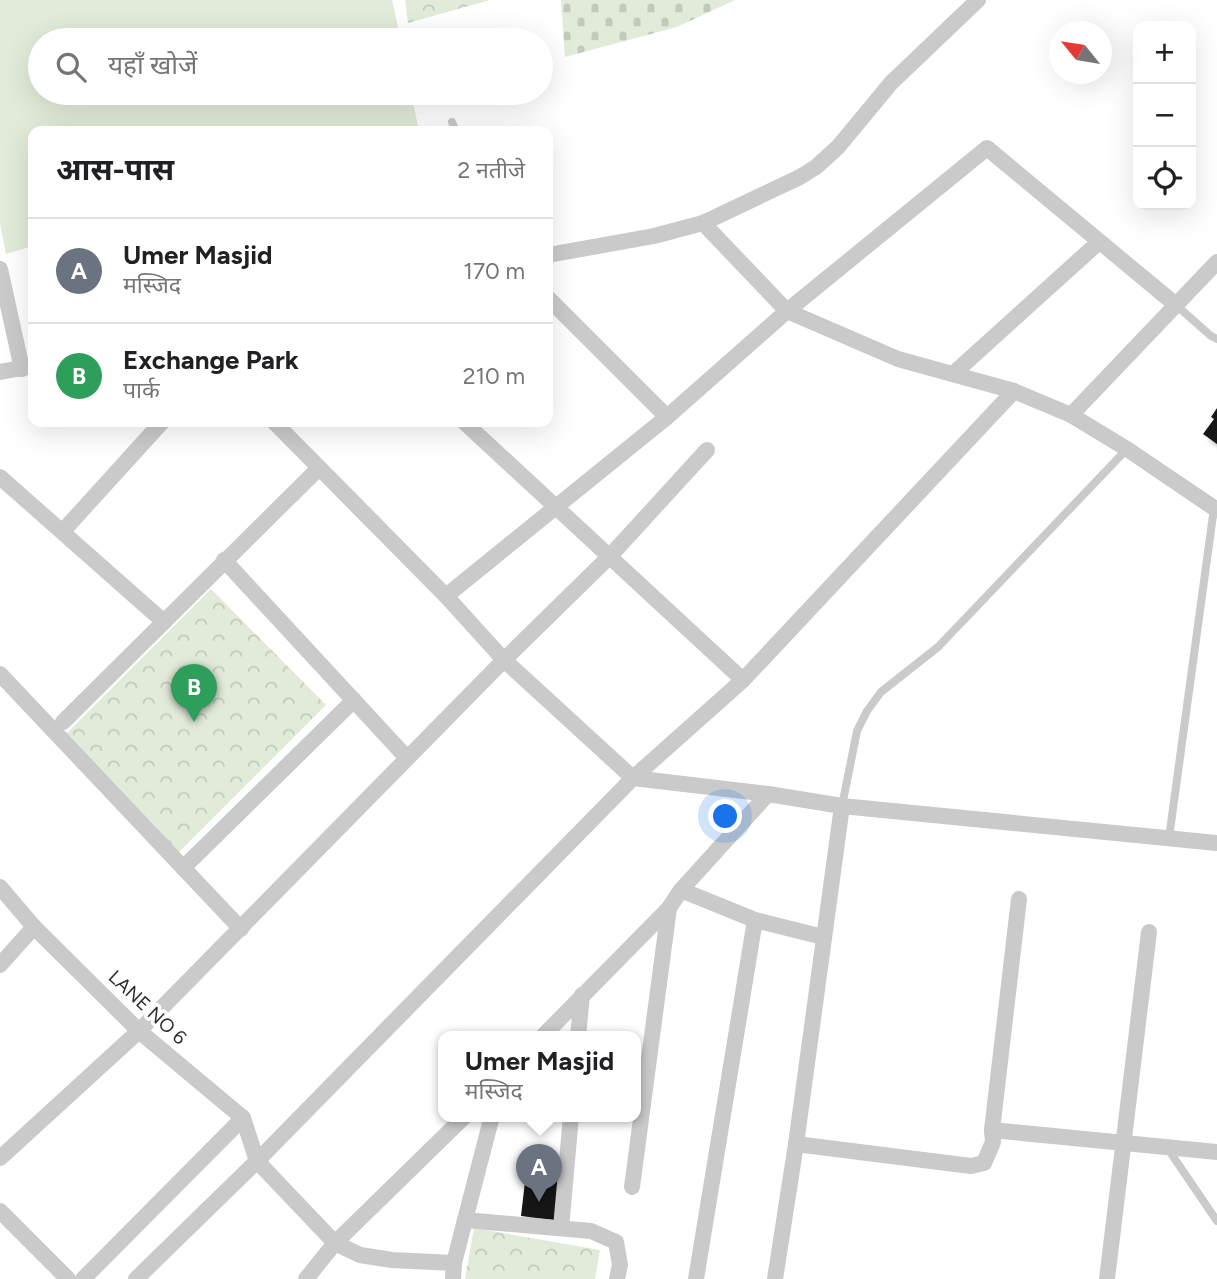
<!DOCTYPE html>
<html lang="hi">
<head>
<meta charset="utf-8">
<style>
	:root { --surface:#fff; --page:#f2f2f2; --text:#202124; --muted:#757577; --line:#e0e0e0; --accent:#ed252c }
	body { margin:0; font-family:Figtree,"Noto Sans Devanagari",sans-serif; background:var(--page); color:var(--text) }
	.controls { position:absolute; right:21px; top:21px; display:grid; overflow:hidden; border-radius:14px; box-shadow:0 7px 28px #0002 }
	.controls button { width:63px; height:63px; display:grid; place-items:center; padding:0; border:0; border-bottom:2px solid var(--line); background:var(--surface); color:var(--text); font:35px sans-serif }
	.compass { position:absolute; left:1049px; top:21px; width:63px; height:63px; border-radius:50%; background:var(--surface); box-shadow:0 7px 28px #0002; rotate:300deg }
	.you { position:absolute; left:726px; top:817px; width:24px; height:24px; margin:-18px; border:5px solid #fff; border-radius:50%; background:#1a73e8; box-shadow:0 0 0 10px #1a73e833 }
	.badge { display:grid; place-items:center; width:46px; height:46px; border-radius:50%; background:var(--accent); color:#fff; font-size:23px; font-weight:700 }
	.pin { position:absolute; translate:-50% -58px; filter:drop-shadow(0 2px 4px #0008) }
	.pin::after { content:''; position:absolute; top:37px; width:24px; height:21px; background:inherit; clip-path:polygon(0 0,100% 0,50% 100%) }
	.popup { position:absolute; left:438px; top:1031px; width:203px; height:91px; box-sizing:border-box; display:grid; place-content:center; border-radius:14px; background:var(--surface); filter:drop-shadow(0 2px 5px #0005); font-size:23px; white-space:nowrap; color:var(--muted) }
	.popup b { font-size:26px; color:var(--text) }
	.popup::after { content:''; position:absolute; left:50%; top:100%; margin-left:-14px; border:14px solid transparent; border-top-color:var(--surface) }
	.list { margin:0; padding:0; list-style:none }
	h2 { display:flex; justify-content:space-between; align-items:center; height:91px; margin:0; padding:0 28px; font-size:30px }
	h2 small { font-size:23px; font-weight:400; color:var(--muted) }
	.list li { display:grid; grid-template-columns:46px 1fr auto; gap:21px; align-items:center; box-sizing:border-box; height:105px; padding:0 28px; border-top:2px solid var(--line) }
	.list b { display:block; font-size:26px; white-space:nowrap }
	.list p { margin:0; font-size:23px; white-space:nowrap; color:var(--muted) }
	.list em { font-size:23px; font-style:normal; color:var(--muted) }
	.icon { flex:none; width:38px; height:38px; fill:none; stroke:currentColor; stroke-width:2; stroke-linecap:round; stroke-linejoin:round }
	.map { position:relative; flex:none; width:1217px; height:1279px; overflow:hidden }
	.search { position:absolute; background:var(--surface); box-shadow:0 7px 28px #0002; left:28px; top:28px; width:525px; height:77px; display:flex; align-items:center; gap:18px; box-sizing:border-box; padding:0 24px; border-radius:38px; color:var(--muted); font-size:26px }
	.panel { position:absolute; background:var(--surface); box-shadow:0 7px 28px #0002; left:28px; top:126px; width:525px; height:301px; border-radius:14px }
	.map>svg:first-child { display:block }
	.forest { fill:url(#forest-crowns) }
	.cemetery { fill:url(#cemetery-stones) }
	.pitch { fill:#e2ebd9 }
	.building { fill:#141414; filter:url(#shadow) }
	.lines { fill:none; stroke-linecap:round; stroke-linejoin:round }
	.service { stroke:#cacaca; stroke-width:8 }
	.minor { stroke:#cacaca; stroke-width:16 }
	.labels { text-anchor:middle; stroke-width:7; stroke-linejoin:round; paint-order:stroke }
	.street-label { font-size:19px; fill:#2d2d2d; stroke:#fff }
</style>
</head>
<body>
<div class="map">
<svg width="1217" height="1279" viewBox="0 0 1217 1279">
	<defs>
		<pattern id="forest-crowns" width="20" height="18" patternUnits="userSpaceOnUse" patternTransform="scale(1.75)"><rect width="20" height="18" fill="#e2ebd9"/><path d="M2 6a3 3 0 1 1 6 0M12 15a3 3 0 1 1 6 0" fill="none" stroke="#c2cabb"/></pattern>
		<pattern id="cemetery-stones" width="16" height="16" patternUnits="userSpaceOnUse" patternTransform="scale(1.75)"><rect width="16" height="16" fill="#e2ebd9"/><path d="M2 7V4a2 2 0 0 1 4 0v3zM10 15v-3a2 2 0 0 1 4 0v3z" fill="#c2cabb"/></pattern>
		<filter id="shadow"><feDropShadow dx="6" dy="6" stdDeviation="2" flood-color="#0004"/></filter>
	</defs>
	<rect width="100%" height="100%" fill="#fff"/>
	<g class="forest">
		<polygon points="405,0 490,0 408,23"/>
		<polygon points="211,589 326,705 177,854 62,738"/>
		<polygon points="474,1228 600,1250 595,1279 465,1279"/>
	</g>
	<polygon class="cemetery" points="561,0 735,0 677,27 565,57"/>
	<polygon class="pitch" points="0,0 392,0 401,40 40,40 40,93 411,93 419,131 33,131 33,246 6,254 0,224"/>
	<g class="building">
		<polygon points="1217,408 1217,444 1203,434 1214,419 1211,417"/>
		<polygon points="526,1173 559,1176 554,1220 521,1216"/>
	</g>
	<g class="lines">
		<g class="service">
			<polyline points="452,122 456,131"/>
			<polyline points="1176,305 1211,336 1217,339"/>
			<polyline points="842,806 857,731 867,711 881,692 938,647 1127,449"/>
			<polyline points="1169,838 1214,508"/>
			<polyline points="1168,1149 1217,1221"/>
		</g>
		<g class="minor">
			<polyline points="703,223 800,177 816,167 838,147 891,83 978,0"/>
			<polyline points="548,255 654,236 703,223 787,311 898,359 1014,391 1071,415 1127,449 1217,510"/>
			<polyline points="0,269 22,369"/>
			<polyline points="548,298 667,417"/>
			<polyline points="0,372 33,366"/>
			<polyline points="953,374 1099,242"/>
			<polyline points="1071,415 1217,262"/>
			<polyline points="274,422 446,596 504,660 633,778 768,794 842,806 1217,843"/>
			<polyline points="464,422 743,680"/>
			<polyline points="0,477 164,622"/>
			<polyline points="63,531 162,422"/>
			<polyline points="224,560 407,758"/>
			<polyline points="446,596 667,417 787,311 987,148 1176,305"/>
			<polyline points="0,674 241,929"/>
			<polyline points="63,722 319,468"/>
			<polyline points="183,868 354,700"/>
			<polyline points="0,887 34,927 139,1031 243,1118 257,1161 335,1243 360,1255 392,1260 454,1263"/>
			<polyline points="681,890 755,920 823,937"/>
			<polyline points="0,965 34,927"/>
			<polyline points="543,1036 669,908 681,890 768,794"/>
			<polyline points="578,1036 582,995"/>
			<polyline points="992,1130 1217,1152"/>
			<polyline points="796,1144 971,1166 984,1163 993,1142 992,1130 1019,899"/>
			<polyline points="0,1158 139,1031 504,660 610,556 707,450"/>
			<polyline points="632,1187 669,908"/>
			<polyline points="0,1211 68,1279"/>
			<polyline points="465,1220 492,1116"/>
			<polyline points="561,1228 571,1116"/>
			<polyline points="83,1279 243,1118"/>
			<polyline points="136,1279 257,1161 633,778 743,680 1014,391"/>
			<polyline points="306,1279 335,1243 465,1116"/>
			<polyline points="453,1279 454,1263 465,1220 591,1231 616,1242 620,1265 617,1279"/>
			<polyline points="696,1279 755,920"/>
			<polyline points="775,1279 796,1144 842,806"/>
			<polyline points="1107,1279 1149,932"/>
		</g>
	</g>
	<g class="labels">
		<g class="street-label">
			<text transform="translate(148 1007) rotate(43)" y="7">LANE NO 6</text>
		</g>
	</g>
</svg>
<div class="controls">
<button>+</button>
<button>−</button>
<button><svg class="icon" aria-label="locate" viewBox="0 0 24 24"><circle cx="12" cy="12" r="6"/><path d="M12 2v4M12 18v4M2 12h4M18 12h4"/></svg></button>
</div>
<svg class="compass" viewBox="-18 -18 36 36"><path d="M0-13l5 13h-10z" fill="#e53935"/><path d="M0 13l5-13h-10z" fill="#757577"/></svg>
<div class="you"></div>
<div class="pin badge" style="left:539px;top:1202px;background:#6b7280">A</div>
<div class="popup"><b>Umer Masjid</b>मस्जिद</div>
<div class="pin badge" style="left:194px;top:722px;background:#2e9e5b">B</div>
<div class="search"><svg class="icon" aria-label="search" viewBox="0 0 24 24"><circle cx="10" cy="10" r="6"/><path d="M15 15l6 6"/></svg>यहाँ खोजें</div>
<section class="panel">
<h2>आस-पास<small>2 नतीजे</small></h2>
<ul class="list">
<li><span class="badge" style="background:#6b7280">A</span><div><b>Umer Masjid</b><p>मस्जिद</p></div><em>170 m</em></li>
<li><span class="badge" style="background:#2e9e5b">B</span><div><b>Exchange Park</b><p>पार्क</p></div><em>210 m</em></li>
</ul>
</section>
</div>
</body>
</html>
